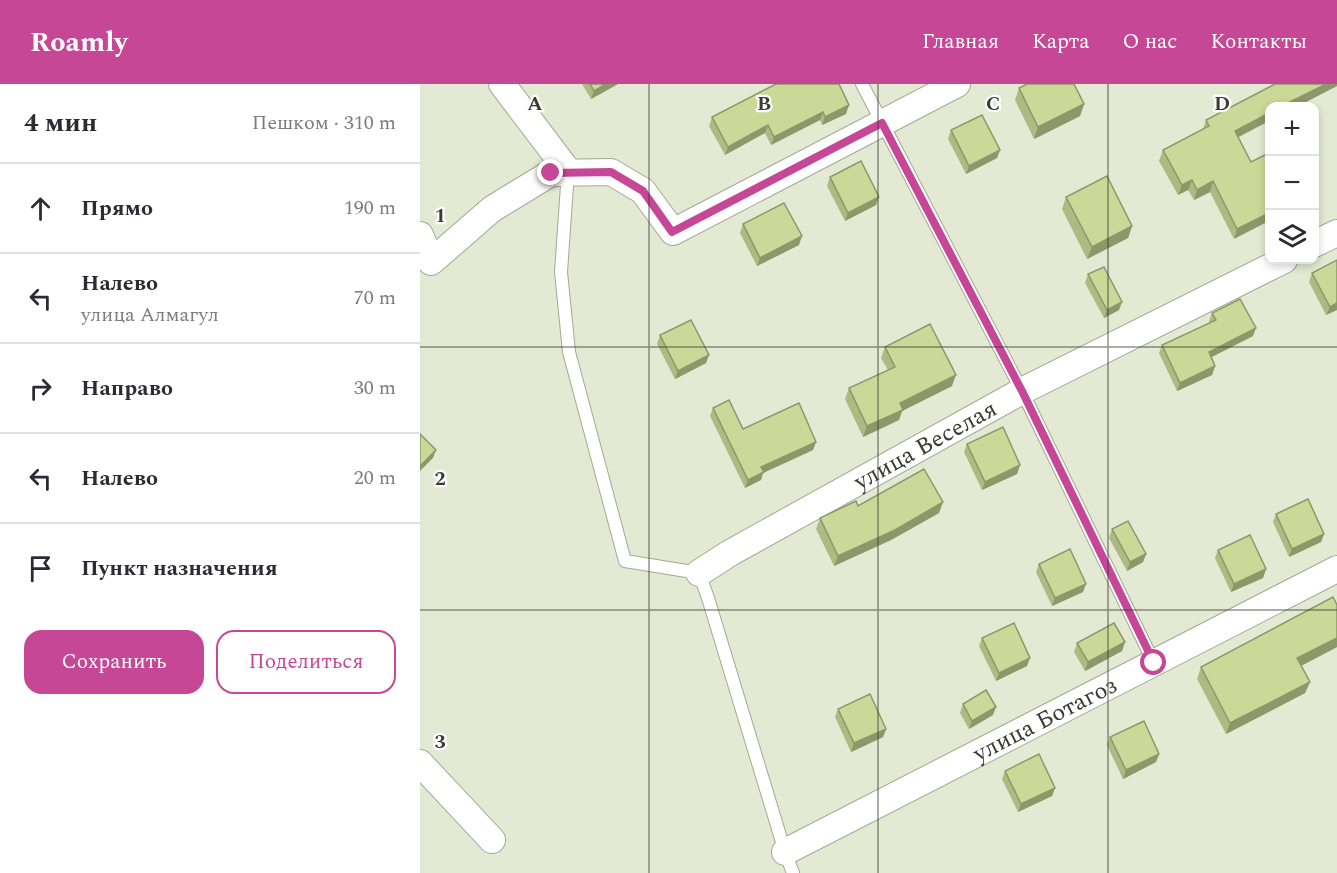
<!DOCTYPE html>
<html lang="ru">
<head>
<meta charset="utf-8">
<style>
	:root { --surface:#fff; --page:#f2f2f3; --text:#2b2b33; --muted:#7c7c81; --line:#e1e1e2; --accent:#c54795 }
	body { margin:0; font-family:Spectral,serif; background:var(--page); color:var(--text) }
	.controls { position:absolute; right:18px; top:18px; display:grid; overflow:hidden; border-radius:12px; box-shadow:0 3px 9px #0003 }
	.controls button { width:54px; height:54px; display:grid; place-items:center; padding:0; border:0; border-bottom:2px solid var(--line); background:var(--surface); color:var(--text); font:30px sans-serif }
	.stop { position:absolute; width:18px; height:18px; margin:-14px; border:4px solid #c54795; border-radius:50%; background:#fff }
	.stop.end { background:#c54795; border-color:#fff; box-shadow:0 2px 6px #0008 }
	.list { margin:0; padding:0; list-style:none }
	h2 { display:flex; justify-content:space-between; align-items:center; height:78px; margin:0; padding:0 24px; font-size:26px }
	h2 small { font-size:20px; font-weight:400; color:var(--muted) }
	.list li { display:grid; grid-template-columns:39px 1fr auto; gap:18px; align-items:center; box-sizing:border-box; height:90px; padding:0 24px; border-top:2px solid var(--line) }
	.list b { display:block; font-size:22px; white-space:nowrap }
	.list p { margin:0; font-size:20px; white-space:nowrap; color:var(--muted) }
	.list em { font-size:20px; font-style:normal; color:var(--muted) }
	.actions { display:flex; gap:12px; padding:18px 24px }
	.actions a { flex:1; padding:14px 0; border:2px solid var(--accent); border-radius:18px; text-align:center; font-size:21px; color:var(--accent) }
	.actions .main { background:var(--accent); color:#fff }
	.icon { flex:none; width:33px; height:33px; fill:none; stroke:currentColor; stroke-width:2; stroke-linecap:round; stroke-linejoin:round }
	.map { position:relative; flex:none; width:917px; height:789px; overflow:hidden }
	header { display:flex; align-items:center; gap:36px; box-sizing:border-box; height:84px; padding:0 30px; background:var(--accent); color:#fff }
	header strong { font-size:28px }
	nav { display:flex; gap:33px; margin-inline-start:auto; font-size:21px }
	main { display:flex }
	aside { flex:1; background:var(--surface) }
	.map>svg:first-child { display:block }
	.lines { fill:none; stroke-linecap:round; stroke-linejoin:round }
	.service-casing { stroke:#a4a993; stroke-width:14 }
	.minor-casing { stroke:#a4a993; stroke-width:28 }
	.service { stroke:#fff; stroke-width:12 }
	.minor { stroke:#fff; stroke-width:26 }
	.wall { fill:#afba82 }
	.shaded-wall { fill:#8e976a }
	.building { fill:#cbd897; stroke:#8e976a; stroke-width:1.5 }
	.route { stroke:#c54795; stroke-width:8 }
	.grid { fill:none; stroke:#393b32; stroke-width:1.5; stroke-opacity:0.55 }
	.labels { text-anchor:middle; stroke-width:4.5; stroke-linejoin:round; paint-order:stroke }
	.street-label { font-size:24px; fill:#393b32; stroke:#fff }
	.grid-label { font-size:20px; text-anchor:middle; font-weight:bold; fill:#393b32; stroke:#fff; stroke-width:4.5; stroke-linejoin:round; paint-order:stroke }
</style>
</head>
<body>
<header>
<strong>Roamly</strong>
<nav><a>Главная</a><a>Карта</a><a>О нас</a><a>Контакты</a></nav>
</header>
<main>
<aside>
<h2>4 мин<small>Пешком · 310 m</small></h2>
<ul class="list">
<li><svg class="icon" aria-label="ahead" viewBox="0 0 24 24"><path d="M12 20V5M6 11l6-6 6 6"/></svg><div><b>Прямо</b></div><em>190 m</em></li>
<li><svg class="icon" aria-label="left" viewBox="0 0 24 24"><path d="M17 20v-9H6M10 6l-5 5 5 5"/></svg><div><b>Налево</b><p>улица Алмагул</p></div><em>70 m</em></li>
<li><svg class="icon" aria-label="right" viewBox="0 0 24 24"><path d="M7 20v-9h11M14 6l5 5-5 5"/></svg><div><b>Направо</b></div><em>30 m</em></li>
<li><svg class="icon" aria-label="left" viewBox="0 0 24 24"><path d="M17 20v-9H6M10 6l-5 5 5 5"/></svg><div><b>Налево</b></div><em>20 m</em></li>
<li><svg class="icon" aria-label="arrive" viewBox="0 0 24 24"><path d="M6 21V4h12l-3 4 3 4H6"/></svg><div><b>Пункт назначения</b></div></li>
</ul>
<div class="actions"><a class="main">Сохранить</a><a>Поделиться</a></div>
</aside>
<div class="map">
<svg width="917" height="789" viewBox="0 0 917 789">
	<rect width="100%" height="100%" fill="#e3e9d2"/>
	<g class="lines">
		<g class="service-casing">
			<g id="service">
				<polyline points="442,0 602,307 734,579"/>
				<polyline points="148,87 141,188 149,268 205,477 279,489 288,514 365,768 373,789"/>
			</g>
		</g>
		<g class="minor-casing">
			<g id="minor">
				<polyline points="82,0 148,87"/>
				<polyline points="0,151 11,178 72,125 131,89 191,88 223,107 253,148 537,0"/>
				<polyline points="894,160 917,149"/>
				<path id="s1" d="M279,489L310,469L602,307L864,176"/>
				<polyline points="0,679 72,756"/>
				<path id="s2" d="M365,768L917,485"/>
			</g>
		</g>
		<use href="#service" class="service"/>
		<use href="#minor" class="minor"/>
	</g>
	<g class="wall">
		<polygon points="162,0 198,0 171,15"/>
		<polygon points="356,0 426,30 402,41 400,36 351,61 345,49 305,71 289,42 292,33"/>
		<polygon points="917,0 917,2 878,22 849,22 818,53 831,78 849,69 814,155 790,108 774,116 768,106 758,111 739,77 743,66 783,45 786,36"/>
		<polygon points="599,4 664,20 660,32 614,55 595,16"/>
		<polygon points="531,46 580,66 577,74 546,90 528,55"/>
		<polygon points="410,93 456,121 425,137 407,102"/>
		<polygon points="646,113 712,142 708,154 667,175 642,125"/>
		<polygon points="323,140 379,161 337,182 320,149"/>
		<polygon points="917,176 917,226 906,231 889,198 892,189"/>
		<polygon points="668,190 699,226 684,234 665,199"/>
		<polygon points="792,229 833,252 791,273 795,282 792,291 757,307 739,269 742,261 790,239 789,237"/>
		<polygon points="240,251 286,279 255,295 237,260"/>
		<polygon points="465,263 532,302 482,327 479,336 443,353 425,315 429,304 468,286 461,274"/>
		<polygon points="293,324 323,345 396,358 393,366 343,389 341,396 325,404 290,332"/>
		<polygon points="547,360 600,381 597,390 562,406 544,368"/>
		<polygon points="438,422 519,429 471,456 414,482 396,445 400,434"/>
		<polygon points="856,430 904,450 901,458 869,473 853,438"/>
		<polygon points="692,445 726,470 723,478 707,487 689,454"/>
		<polygon points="798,466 846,485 843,494 811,508 795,474"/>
		<polygon points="619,480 663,508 632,522 616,488"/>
		<polygon points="917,521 917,563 881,582 890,598 885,609 806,650 777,595 781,583"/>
		<polygon points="562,554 607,582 576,597 559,562"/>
		<polygon points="705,558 702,567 665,587 654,568 657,559"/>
		<polygon points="543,620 573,631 549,645 540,629"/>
		<polygon points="418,625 466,645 463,653 431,668 415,633"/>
		<polygon points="690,653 739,670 736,678 703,695 687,661"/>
		<polygon points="585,687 635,704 632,712 598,728 582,695"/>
	</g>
	<g class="shaded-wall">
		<polygon points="186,0 198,0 171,15 174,7"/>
		<polygon points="906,0 917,0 917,2 878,22 862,22"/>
		<polygon points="664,20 660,32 614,55 618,43"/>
		<polygon points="429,21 426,30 402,41 405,33"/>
		<polygon points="403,28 400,36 351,61 354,53"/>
		<polygon points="849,29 849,37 811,57 815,47"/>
		<polygon points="348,41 345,49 305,71 308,63"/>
		<polygon points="580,66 577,74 546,90 549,82"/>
		<polygon points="772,96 768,106 758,111 762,101"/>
		<polygon points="793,97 790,108 774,116 777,106"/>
		<polygon points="459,113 456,121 425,137 428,129"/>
		<polygon points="849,129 849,137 814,155 817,145"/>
		<polygon points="712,142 708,154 667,175 672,163"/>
		<polygon points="382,152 379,161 337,182 340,174"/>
		<polygon points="702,218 699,226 684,234 687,226"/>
		<polygon points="917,219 917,226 906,231 910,223"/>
		<polygon points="836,244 833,252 786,276 789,268"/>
		<polygon points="289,271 286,279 255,295 258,287"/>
		<polygon points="795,282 792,291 757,307 760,299"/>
		<polygon points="536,291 532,302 482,327 479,336 443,353 447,342 480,319"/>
		<polygon points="396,358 393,366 343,389 341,396 325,404 328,396 341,383"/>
		<polygon points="16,366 13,374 0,387 0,382"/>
		<polygon points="600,381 597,390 562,406 565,398"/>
		<polygon points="523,418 519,429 471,456 414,482 418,472"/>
		<polygon points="904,450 901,458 869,473 872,465"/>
		<polygon points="726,470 723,478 707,487 710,478"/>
		<polygon points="846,485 843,494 811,508 814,500"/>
		<polygon points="666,500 663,508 632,522 635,514"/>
		<polygon points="917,554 917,563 873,586 877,574"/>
		<polygon points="705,558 702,567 665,587 668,578"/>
		<polygon points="610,574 607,582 576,597 579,589"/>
		<polygon points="890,598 885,609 806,650 810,639"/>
		<polygon points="576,623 573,631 549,645 552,637"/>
		<polygon points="466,645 463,653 431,668 434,659"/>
		<polygon points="739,670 736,678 703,695 706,686"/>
		<polygon points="635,704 632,712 598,728 601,720"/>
	</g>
	<g class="building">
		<polygon points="170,0 186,0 174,7"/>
		<polygon points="356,0 419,0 429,21 405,33 403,28 354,53 348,41 308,63 292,33"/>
		<polygon points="607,0 654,0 664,20 618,43 599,4"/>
		<polygon points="855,0 906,0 862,22 849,22 849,29 815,47 831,78 849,69 849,129 817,145 793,97 777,106 772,96 762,101 743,66 789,42 786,36"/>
		<polygon points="562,31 580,66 549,82 531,46"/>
		<polygon points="441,77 459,113 428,129 410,93"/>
		<polygon points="687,92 712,142 672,163 646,113"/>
		<polygon points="364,119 382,152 340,174 323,140"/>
		<polygon points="917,176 917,219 910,223 892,189"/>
		<polygon points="684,183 702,218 687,226 668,190"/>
		<polygon points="820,215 836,244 789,268 795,282 760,299 742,261 796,236 792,229"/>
		<polygon points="271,236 289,271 258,287 240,251"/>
		<polygon points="510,240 536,291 480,319 483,326 447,342 429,304 475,283 465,263"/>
		<polygon points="309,316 323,345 379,319 396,358 341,383 344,388 328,396 293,324"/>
		<polygon points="583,343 600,381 565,398 547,360"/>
		<polygon points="0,350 16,366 0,382"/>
		<polygon points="504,385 523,418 475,446 418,472 400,434 436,417 438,422"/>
		<polygon points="888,415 904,450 872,465 856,430"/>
		<polygon points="708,437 726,470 710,478 692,445"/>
		<polygon points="830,451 846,485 814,500 798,466"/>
		<polygon points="650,465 666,500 635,514 619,480"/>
		<polygon points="913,513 917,521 917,554 877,574 890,598 810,639 781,583"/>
		<polygon points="594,539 610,574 579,589 562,554"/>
		<polygon points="694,539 705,558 668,578 657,559"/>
		<polygon points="566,606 576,623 552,637 543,620"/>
		<polygon points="450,610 466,645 434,659 418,625"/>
		<polygon points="724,637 739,670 706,686 690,653"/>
		<polygon points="619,670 635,704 601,720 585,687"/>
	</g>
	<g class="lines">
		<polyline class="route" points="131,89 191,88 223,107 252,148 462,39 602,307 734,579"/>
	</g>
	<path class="grid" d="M229,0V789M458,0V789M688,0V789M0,263H917M0,526H917"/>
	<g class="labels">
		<g class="street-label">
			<text dy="8" stroke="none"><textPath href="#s1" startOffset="260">улица Веселая</textPath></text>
			<text dy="8" stroke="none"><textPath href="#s2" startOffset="292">улица Ботагоз</textPath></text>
		</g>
	</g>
	<g class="grid-label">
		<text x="115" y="26">A</text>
		<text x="344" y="26">B</text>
		<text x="573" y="26">C</text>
		<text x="802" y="26">D</text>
		<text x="20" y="138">1</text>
		<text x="20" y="401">2</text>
		<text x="20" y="664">3</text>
	</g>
</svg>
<div class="controls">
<button>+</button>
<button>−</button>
<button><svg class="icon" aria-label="layers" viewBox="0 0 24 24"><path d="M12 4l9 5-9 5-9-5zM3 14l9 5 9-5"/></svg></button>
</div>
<div class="stop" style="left:734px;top:579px"></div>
<div class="stop end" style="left:131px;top:89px"></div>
</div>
</main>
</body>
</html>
